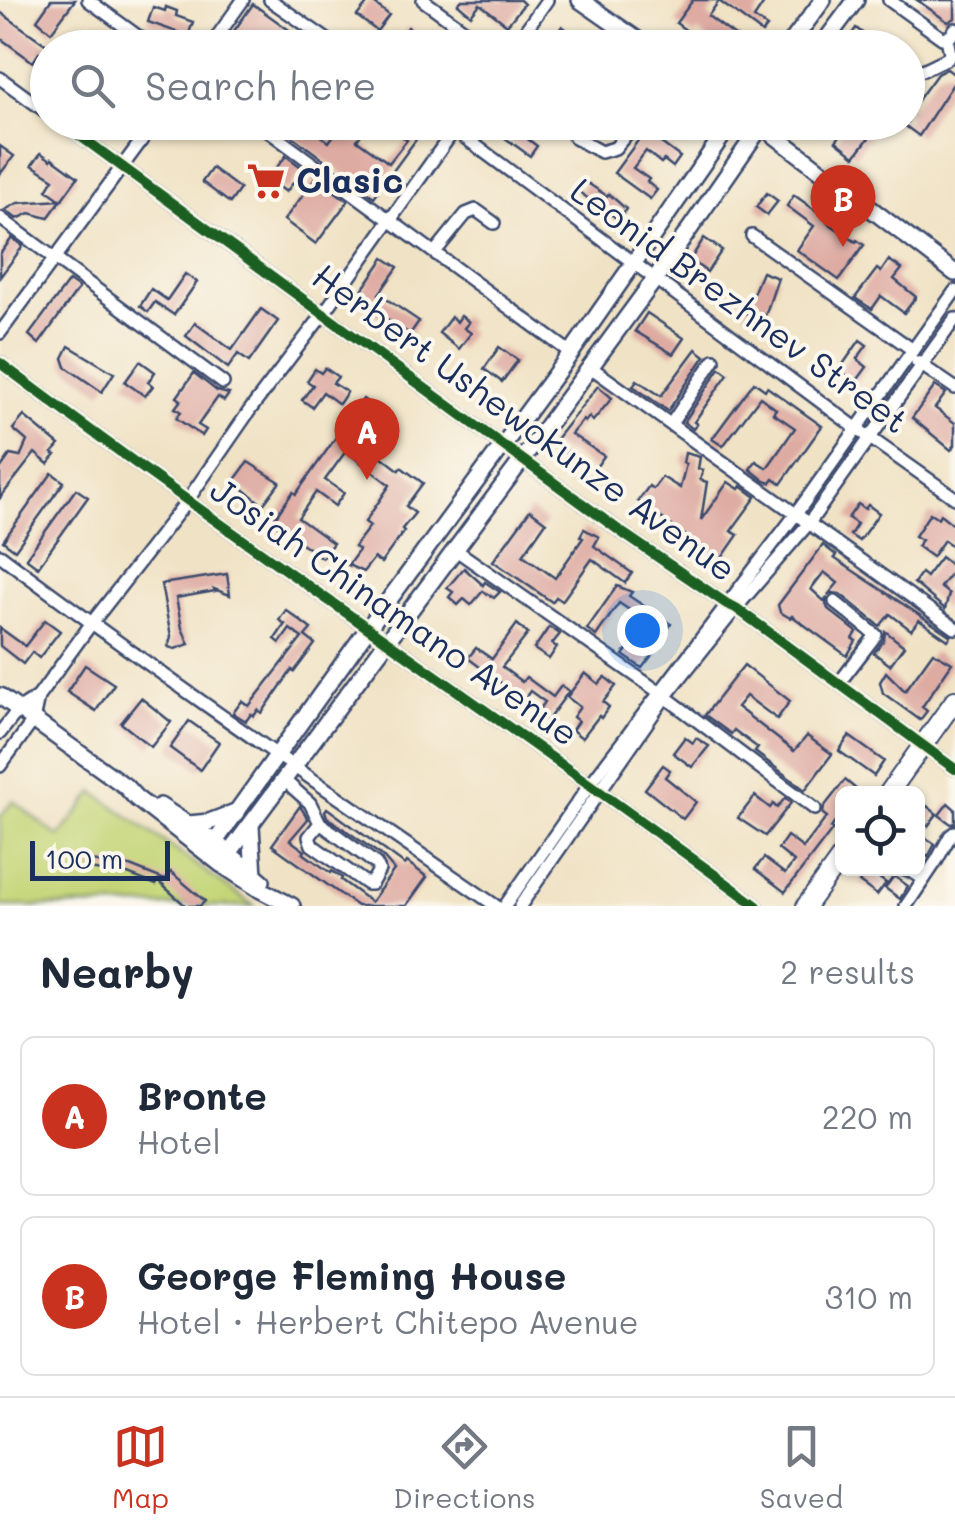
<!DOCTYPE html>
<html lang="en">
<head>
<meta charset="utf-8">
<style>
	:root { --surface:#fff; --page:#f2f2f3; --text:#1f2937; --muted:#747a83; --line:#e0e1e3; --accent:#c8321e }
	body { margin:0; font-family:Mali,sans-serif; background:var(--page); color:var(--text) }
	.controls { position:absolute; right:30px; bottom:30px; display:grid; overflow:hidden; border-radius:15px; box-shadow:0 2px 8px #0004 }
	.controls button { width:90px; height:90px; display:grid; place-items:center; padding:0; border:0; border-bottom:2px solid var(--line); background:var(--surface); color:var(--text); font:50px sans-serif }
	.scale { position:absolute; left:30px; bottom:25px; width:140px; box-sizing:border-box; padding-left:10px; border:5px solid #1b2f5e; border-top:0; font-size:28px; line-height:35px; white-space:nowrap; color:#1b2f5e; -webkit-text-stroke:8px #fbf7ec; paint-order:stroke }
	.you { position:absolute; left:642px; top:630px; width:35px; height:35px; margin:-25px; border:8px solid #fff; border-radius:50%; background:#1a73e8; box-shadow:0 0 0 15px #1a73e833 }
	.badge { display:grid; place-items:center; width:65px; height:65px; border-radius:50%; background:var(--accent); color:#fff; font-size:32px; font-weight:700 }
	.pin { position:absolute; translate:-50% -82px; filter:drop-shadow(0 2px 5px #0008) }
	.pin::after { content:''; position:absolute; top:52px; width:35px; height:30px; background:inherit; clip-path:polygon(0 0,100% 0,50% 100%) }
	.list { margin:0; padding:0; list-style:none }
	h2 { display:flex; justify-content:space-between; align-items:center; height:130px; margin:0; padding:0 40px; font-size:42px }
	h2 small { font-size:32px; font-weight:400; color:var(--muted) }
	.list li { display:grid; grid-template-columns:65px 1fr auto; gap:30px; align-items:center; box-sizing:border-box; height:160px; margin:0 20px 20px; padding:0 20px; border:2px solid var(--line); border-radius:15px }
	.list b { display:block; font-size:38px; white-space:nowrap }
	.list p { margin:0; font-size:32px; white-space:nowrap; color:var(--muted) }
	.list em { font-size:32px; font-style:normal; color:var(--muted) }
	.icon { flex:none; width:55px; height:55px; fill:none; stroke:currentColor; stroke-width:2; stroke-linecap:round; stroke-linejoin:round }
	.map { position:relative; flex:none; width:955px; height:906px; overflow:hidden }
	.search { position:absolute; background:var(--surface); box-shadow:0 2px 8px #0004; left:30px; right:30px; top:30px; height:110px; display:flex; align-items:center; gap:25px; box-sizing:border-box; padding:0 35px; border-radius:55px; color:var(--muted); font-size:38px }
	.sheet { height:490px; background:var(--surface) }
	nav { display:flex; justify-content:space-around; align-items:center; box-sizing:border-box; height:140px; border-top:2px solid var(--line); background:var(--surface); font-size:28px; color:var(--muted) }
	nav a { display:grid; justify-items:center; gap:5px }
	nav .on { color:var(--accent) }
	.map>svg:first-child { display:block }
	.grass { fill:#c4d577; stroke:#70826a; stroke-width:2.5 }
	.building { fill:#deaba3 }
	.lines { fill:none; stroke-linecap:round; stroke-linejoin:round }
	.minor-casing { stroke:#3b4a6d; stroke-width:16 }
	.major-casing { stroke:#3b4a6d; stroke-width:20 }
	.highway-casing { stroke:#3b4a6d; stroke-width:22 }
	.minor { stroke:#fff; stroke-width:11 }
	.major { stroke:#fff; stroke-width:15 }
	.highway { stroke:#fff; stroke-width:18 }
	.cycleway-casing { stroke:#fbf7ec; stroke-width:16 }
	.cycleway { stroke:#1b5e20; stroke-width:10 }
	.labels { text-anchor:middle; stroke-width:8; stroke-linejoin:round; paint-order:stroke }
	.poi-label { font-size:35px; font-weight:bold; fill:#1b2f5e; stroke:#fbf7ec; text-anchor:start }
	.street-label { font-size:35px; fill:#1b2f5e; stroke:#fbf7ec }
</style>
</head>
<body>
<div class="map">
<svg width="955" height="906" viewBox="0 0 955 906">
	<rect width="100%" height="100%" fill="#fbf7ec"/>
	<filter id="ink" filterUnits="userSpaceOnUse"><feTurbulence type="fractalNoise" baseFrequency=".01" numOctaves="2"/><feDisplacementMap in="SourceGraphic" scale="20" xChannelSelector="R" yChannelSelector="G"/><feConvolveMatrix kernelMatrix="1 2 1 2 8 2 1 2 1" color-interpolation-filters="sRGB"/></filter>
	<filter id="wash" filterUnits="userSpaceOnUse"><feTurbulence type="fractalNoise" baseFrequency=".0048" numOctaves="4" result="noise"/><feDisplacementMap in="SourceGraphic" scale="40" xChannelSelector="R" yChannelSelector="G"/><feGaussianBlur stdDeviation="2.25" result="paint"/><feColorMatrix in="noise" values="0 0 0 0 0 0 0 0 0 0 0 0 0 0 0 0 0 1.4 0 .05"/><feComposite in="paint" operator="in"/></filter>
	<g filter="url(#wash)">
		<rect width="100%" height="100%" fill="#f0e2c4"/>
		<polygon class="grass" points="94,792 254,906 0,906 0,817 13,801 59,837"/>
		<g id="blocks">
			<g class="building">
				<polygon points="51,0 75,0 51,32 37,20"/>
				<polygon points="370,0 389,15 377,31 357,16"/>
				<polygon points="462,0 520,0 524,4 507,25 480,4 471,15 458,4"/>
				<polygon points="693,0 766,0 754,18 767,27 762,33 719,1 708,16 739,39 732,48 718,48 698,32 694,36 676,23"/>
				<polygon points="917,0 955,0 955,18 948,22"/>
				<polygon points="253,4 296,35 313,48 222,48"/>
				<polygon points="153,7 165,11 166,7 177,11 176,16 193,22 188,36 148,22"/>
				<polygon points="0,12 48,46 48,59 39,53 33,62 0,38"/>
				<polygon points="562,26 591,48 571,48 555,36"/>
				<polygon points="408,27 436,48 394,48"/>
				<polygon points="856,28 874,42 870,48 842,48"/>
				<polygon points="75,30 100,48 70,48 65,43"/>
				<polygon points="947,69 955,75 955,81 919,136 900,122 908,122 908,104 912,108 937,74"/>
				<polygon points="273,122 303,122 329,142 343,122 370,122 357,140 389,163 407,140 384,122 413,122 423,130 374,197"/>
				<polygon points="483,122 510,122 515,126 513,128 537,146 530,156"/>
				<polygon points="851,122 874,122 878,126 855,156 836,141"/>
				<polygon points="645,131 680,157 673,167 664,160 661,163 646,151 633,168 649,179 647,182 657,190 650,199 614,173"/>
				<polygon points="0,146 14,156 0,174"/>
				<polygon points="41,153 51,160 52,158 78,177 48,218 30,213 17,219 5,210 18,203 61,200 47,190 54,179 32,165"/>
				<polygon points="286,156 304,169 286,192 268,178"/>
				<polygon points="212,168 240,189 230,203 202,182"/>
				<polygon points="316,178 348,201 316,244 284,220"/>
				<polygon points="586,182 607,196 609,194 626,209 619,220 579,192"/>
				<polygon points="767,193 778,201 767,215 756,207"/>
				<polygon points="794,195 829,220 827,222 856,242 857,240 864,245 839,280 797,250 814,226 787,206"/>
				<polygon points="12,238 23,246 0,277 0,254"/>
				<polygon points="704,238 722,250 707,272 690,260"/>
				<polygon points="384,258 398,267 379,294 419,321 410,334 355,300"/>
				<polygon points="889,260 902,269 894,279 916,297 904,313 881,296 872,309 855,298 877,269 881,272"/>
				<polygon points="762,272 778,278 764,319 745,313"/>
				<polygon points="185,274 197,282 174,315 155,302 148,312 140,306 151,289 167,300"/>
				<polygon points="69,281 79,288 39,344 29,335"/>
				<polygon points="261,309 278,321 249,362 238,354 228,368 186,336 195,323 232,350"/>
				<polygon points="647,313 684,338 673,354 635,331"/>
				<polygon points="461,316 469,322 464,328 471,333 459,349 439,333 451,317 457,322"/>
				<polygon points="860,340 867,345 857,359 867,367 856,382 839,370"/>
				<polygon points="69,346 114,373 102,392 66,367 63,358"/>
				<polygon points="499,347 518,360 502,382 484,369"/>
				<polygon points="696,349 705,356 668,411 633,386 637,380 661,396"/>
				<polygon points="140,361 155,372 148,382 153,386 145,396 125,382"/>
				<polygon points="325,368 338,377 333,383 347,392 339,404 323,392 312,407 302,400 313,385 307,381 315,369 321,373"/>
				<polygon points="720,368 728,374 694,422 697,424 693,429 684,422"/>
				<polygon points="194,373 217,391 229,394 224,401 218,397 198,425 206,430 202,436 176,418 181,412 175,408 181,400 177,397"/>
				<polygon points="754,382 765,390 767,387 822,426 781,484 774,479 771,483 765,481 750,469 756,461 767,468 795,428 773,413 776,409 760,397 723,446 712,439"/>
				<polygon points="598,386 612,398 593,421 589,417 585,422 583,420 571,434 604,456 594,470 568,451 566,454 552,444"/>
				<polygon points="935,386 946,393 935,408 955,423 955,445 951,450 912,418"/>
				<polygon points="363,399 376,408 356,437 399,470 401,467 423,483 406,506 415,513 402,529 404,531 381,563 374,558 363,572 348,565 359,550 354,547 370,526 365,522 390,485 346,451 325,480 344,493 335,506 316,492 298,518 333,543 322,558 272,522 293,492 296,494"/>
				<polygon points="24,416 59,445 52,453 56,455 48,464 35,453 0,498 0,469 10,455 20,457 27,441 13,429"/>
				<polygon points="685,453 700,457 698,469 703,470 700,480 707,482 701,520 728,482 739,489 741,486 756,497 731,531 738,535 720,561 638,501 649,486 653,489 662,477 680,488 686,464 683,463"/>
				<polygon points="248,462 280,482 263,505 234,481"/>
				<polygon points="52,473 64,482 15,550 3,541"/>
				<polygon points="76,489 88,497 38,567 26,558"/>
				<polygon points="858,504 865,509 868,505 879,513 859,541 850,535 857,524 848,518"/>
				<polygon points="530,510 546,522 523,555 555,578 583,538 580,536 584,529 599,537 594,546 632,573 625,583 592,559 562,601 556,597 552,602 493,561"/>
				<polygon points="930,513 938,518 940,514 955,526 955,548 944,540 932,557 917,546 922,540 915,536"/>
				<polygon points="823,545 836,555 834,558 951,636 948,640 919,620 911,630 890,614 880,626 840,594 833,593 828,595 838,583 824,572 811,589 824,601 827,597 826,604 828,609 857,632 853,639 856,641 847,656 792,616 790,618 780,612 778,605"/>
				<polygon points="941,557 955,568 940,587 949,594 945,609 914,583 921,573 926,577"/>
				<polygon points="464,568 483,585 485,582 500,592 494,598 483,591 471,605 464,599 458,605 449,597 453,592 447,588"/>
				<polygon points="227,574 230,595 214,589 215,591 176,598 182,628 189,644 175,649 168,647 171,637 161,584"/>
				<polygon points="617,586 632,592 629,596 671,624 665,633 665,638 642,668 623,655 649,623 619,603 596,636 587,629"/>
				<polygon points="286,610 311,629 305,636 315,644 294,672 292,670 262,713 258,710 254,716 251,714 246,721 233,713 242,701 249,706 302,638 290,629 280,643 275,639 285,624 279,620"/>
				<polygon points="45,620 60,631 39,658 32,652 23,664 0,646 0,628 25,646"/>
				<polygon points="517,624 528,634 502,667 522,682 526,677 553,697 561,686 569,691 547,721 536,714 545,702 530,691 522,702 512,695 514,693 468,658 476,648 492,659"/>
				<polygon points="549,627 560,634 552,644 557,647 549,659 534,649"/>
				<polygon points="885,631 904,646 890,665 874,653 884,640"/>
				<polygon points="933,652 952,663 922,707 927,711 920,720 883,693 880,682 886,672 905,691"/>
				<polygon points="85,665 114,684 96,711 67,692"/>
				<polygon points="744,665 790,701 777,719 746,696 737,707 794,751 807,736 832,754 805,790 755,752 758,748 734,730 731,734 705,715"/>
				<polygon points="585,673 599,684 605,677 616,686 603,702 609,707 601,718 599,716 582,738 572,730 578,721 573,717 580,707 567,697"/>
				<polygon points="141,698 171,722 151,747 121,723"/>
				<polygon points="189,721 219,742 200,770 170,748"/>
				<polygon points="849,736 884,761 874,776 839,751"/>
				<polygon points="685,737 693,743 696,738 709,746 692,767 673,753"/>
				<polygon points="663,765 670,770 665,777 696,802 683,819 645,789"/>
				<polygon points="845,780 862,794 842,794 842,812 831,828 833,829 785,892 755,869 764,858 785,874 794,862 778,849 787,836 803,848 827,817 823,814 824,807"/>
				<polygon points="755,796 770,808 773,804 777,808 785,798 791,803 765,836 738,818"/>
				<polygon points="918,799 937,814 928,826 918,818"/>
				<polygon points="948,803 955,809 955,823 951,824 939,815"/>
				<polygon points="300,806 308,819 290,840 305,851 303,853 331,873 332,871 342,878 341,880 371,902 394,870 382,856 327,817 325,811 327,808 405,865 407,862 427,877 406,906 357,906 272,845"/>
				<polygon points="923,836 935,844 928,857 918,850 918,844"/>
				<polygon points="90,861 130,866 165,880 171,872 205,901 200,906 186,906 158,881 156,885 120,871 120,874 89,869"/>
				<polygon points="868,870 886,883 877,895 859,882"/>
				<polygon points="894,876 908,886 900,899 885,888"/>
			</g>
		</g>
	</g>
	<g filter="url(#ink)">
		<use href="#blocks" fill-opacity="0" stroke="#3b4a6d" stroke-width="2.5"/>
		<g class="lines">
			<g class="minor-casing">
				<g id="minor">
					<polyline points="88,0 154,48"/>
					<polyline points="270,0 339,48"/>
					<polyline points="423,0 489,48"/>
					<polyline points="889,0 942,38 951,36 955,29"/>
					<polyline points="209,48 243,0"/>
					<polyline points="513,48 547,0"/>
					<polyline points="621,48 631,35"/>
					<polyline points="908,73 923,70 948,58 950,53 947,38"/>
					<polyline points="0,78 48,113"/>
					<polyline points="61,122 624,534 727,604 736,608 955,769"/>
					<polyline points="256,122 571,353"/>
					<polyline points="444,122 856,428 955,498"/>
					<polyline points="567,122 575,138 601,152 615,148 637,122"/>
					<polyline points="0,218 223,383"/>
					<polyline points="752,236 913,350"/>
					<polyline points="435,252 466,214 476,210 494,223"/>
					<polyline points="0,333 155,122"/>
					<polyline points="917,362 955,388"/>
					<path d="M0,363C248,550 508,721 757,906"/>
					<polyline points="589,366 955,628"/>
					<polyline points="671,424 714,360"/>
					<polyline points="456,550 659,692 815,809"/>
					<path d="M0,555C162,677 329,791 496,906"/>
					<polyline points="835,602 876,635 839,683"/>
					<polyline points="0,733 18,710 38,697"/>
					<polyline points="0,766 33,721 38,697 91,624 187,501 250,410 324,313 460,122"/>
					<polyline points="284,780 310,803 320,823 376,864 379,870 371,884 367,884 312,845 309,837 320,823"/>
					<polyline points="899,868 912,872 924,879"/>
					<polyline points="505,906 591,783 796,514 955,291"/>
					<polyline points="520,906 665,697 736,608 809,523 955,319"/>
					<polyline points="906,906 937,860 950,836 955,832"/>
				</g>
			</g>
			<g class="major-casing">
				<g id="major">
					<polyline points="580,0 649,48"/>
					<polyline points="787,48 823,0"/>
					<polyline points="820,48 856,0"/>
					<polyline points="757,122 955,273"/>
					<polyline points="0,696 125,786 136,798 221,864 259,889 292,906"/>
					<polyline points="160,806 215,842 262,881"/>
					<polyline points="189,824 209,822 235,812"/>
					<polyline points="251,826 254,875"/>
					<polyline points="207,853 369,627 571,353 732,122"/>
					<polyline points="221,864 522,460 655,279 764,122"/>
				</g>
			</g>
			<g class="highway-casing">
				<g id="highway">
					<polyline points="888,794 955,700"/>
					<polyline points="806,906 842,856"/>
				</g>
			</g>
			<use href="#minor" class="minor"/>
			<use href="#major" class="major"/>
			<use href="#highway" class="highway"/>
			<g class="cycleway-casing">
				<g id="cycleway">
					<polyline points="61,122 624,534 727,604 736,608 955,769"/>
					<path d="M0,363C248,550 508,721 757,906"/>
				</g>
			</g>
			<use href="#cycleway" class="cycleway"/>
		</g>
	</g>
	<defs>
		<g id="supermarket-bare" transform="scale(3)"><path d="M-6-5.5h2.5l.6 2H6L4.5 2H-2.5L-4.4-4H-6ZM-1.5 3.2a1.3 1.3 0 1 0 .1 0ZM3 3.2a1.3 1.3 0 1 0 .1 0Z" fill="#c8321e" stroke="#fbf7ec" stroke-width="2.5" paint-order="stroke"/></g>
	</defs>
	<g fill-rule="evenodd">
		<use href="#supermarket-bare" x="266" y="181"/>
	</g>
	<g class="labels">
		<g class="poi-label">
			<text x="296" y="193">Clasic</text>
		</g>
		<g class="street-label">
			<text transform="translate(739 306) rotate(36)" y="12">Leonid Brezhnev Street</text>
			<text transform="translate(524 423) rotate(36)" y="12">Herbert Ushewokunze Avenue</text>
			<text transform="translate(394 612) rotate(35)" y="12">Josiah Chinamano Avenue</text>
		</g>
	</g>
</svg>
<div class="controls">
<button><svg class="icon" aria-label="locate" viewBox="0 0 24 24"><circle cx="12" cy="12" r="6"/><path d="M12 2v4M12 18v4M2 12h4M18 12h4"/></svg></button>
</div>
<div class="scale">100 m</div>
<div class="you"></div>
<div class="pin badge" style="left:367px;top:480px">A</div>
<div class="pin badge" style="left:843px;top:247px">B</div>
<div class="search"><svg class="icon" aria-label="search" viewBox="0 0 24 24"><circle cx="10" cy="10" r="6"/><path d="M15 15l6 6"/></svg>Search here</div>
</div>
<section class="sheet">
<h2>Nearby<small>2 results</small></h2>
<ul class="list">
<li><span class="badge">A</span><div><b>Bronte</b><p>Hotel</p></div><em>220 m</em></li>
<li><span class="badge">B</span><div><b>George Fleming House</b><p>Hotel · Herbert Chitepo Avenue</p></div><em>310 m</em></li>
</ul>
</section>
<nav>
<a class="on"><svg class="icon" aria-label="map" viewBox="0 0 24 24"><path d="M3 6l6-2 6 2 6-2v14l-6 2-6-2-6 2zM9 4v14M15 6v14"/></svg>Map</a>
<a><svg class="icon" aria-label="directions" viewBox="0 0 24 24"><path d="M12 3l9 9-9 9-9-9zM9 14v-3h6M13 9l2 2-2 2"/></svg>Directions</a>
<a><svg class="icon" aria-label="saved" viewBox="0 0 24 24"><path d="M7 4h10v16l-5-4-5 4z"/></svg>Saved</a>
</nav>
</body>
</html>
